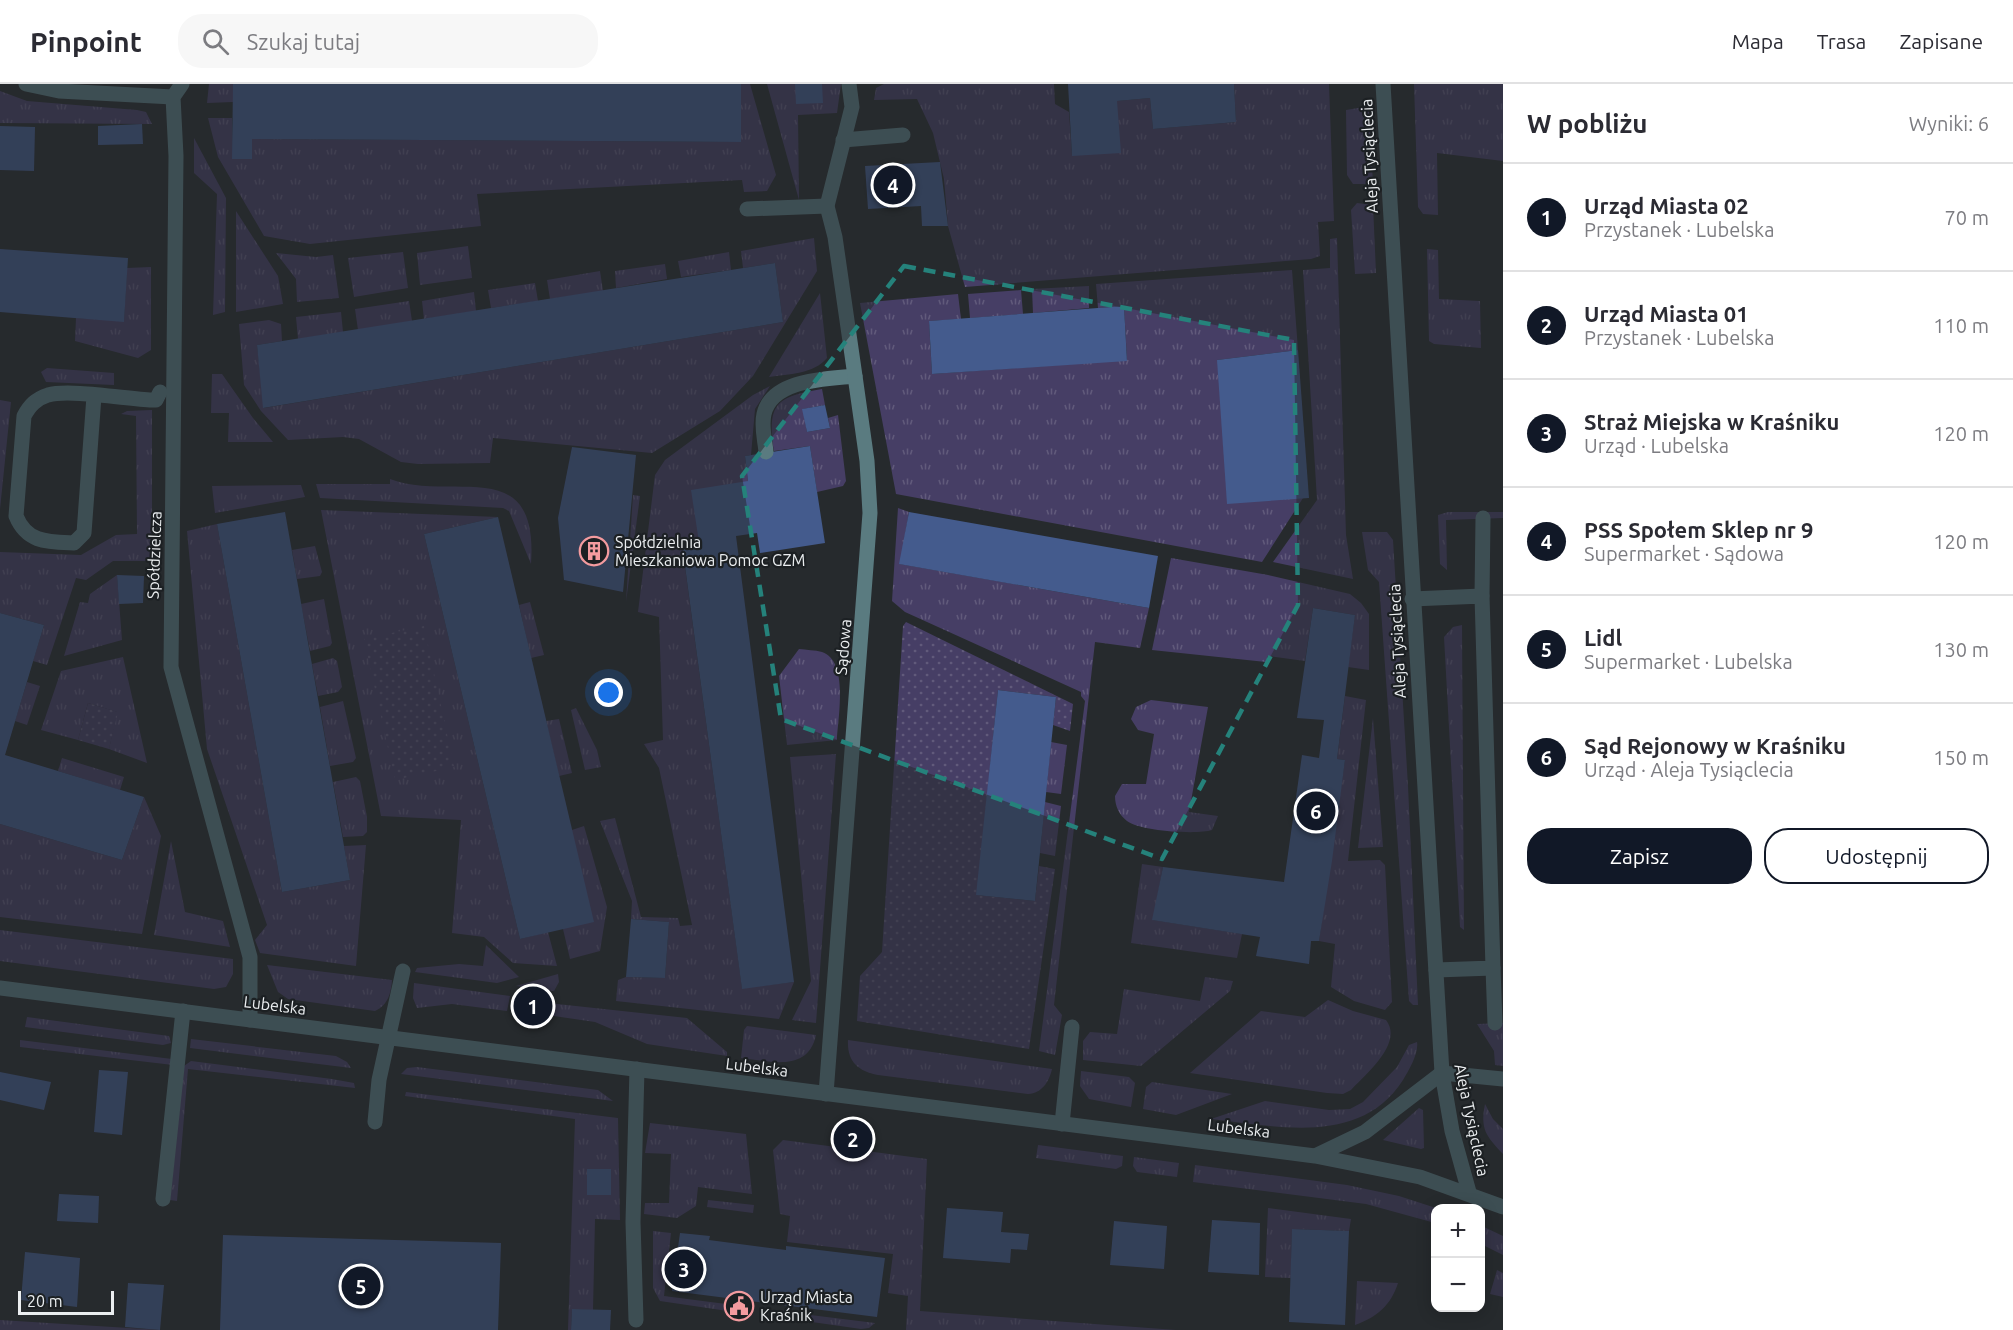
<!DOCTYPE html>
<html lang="pl">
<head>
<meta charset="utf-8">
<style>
	:root { --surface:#fff; --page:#f7f7f7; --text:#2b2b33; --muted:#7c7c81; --line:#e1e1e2; --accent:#111827 }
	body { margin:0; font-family:Ubuntu,sans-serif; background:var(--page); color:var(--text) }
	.controls { position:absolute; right:18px; bottom:18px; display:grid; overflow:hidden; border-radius:12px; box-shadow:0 3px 15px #0003 }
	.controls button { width:54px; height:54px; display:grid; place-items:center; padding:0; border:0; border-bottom:2px solid var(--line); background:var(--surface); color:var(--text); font:30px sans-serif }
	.scale { position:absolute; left:18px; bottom:15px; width:96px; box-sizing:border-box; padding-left:6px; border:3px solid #ebeef0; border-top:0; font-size:16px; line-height:21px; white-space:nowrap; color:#ebeef0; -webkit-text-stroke:4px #1c2023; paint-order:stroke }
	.you { position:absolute; left:609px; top:609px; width:21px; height:21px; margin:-15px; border:4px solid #fff; border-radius:50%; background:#1a73e8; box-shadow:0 0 0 9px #1a73e833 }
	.badge { display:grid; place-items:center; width:39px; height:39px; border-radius:50%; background:var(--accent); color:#fff; font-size:20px; font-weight:700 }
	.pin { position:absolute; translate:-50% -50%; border:3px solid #fff; box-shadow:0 2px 6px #0006 }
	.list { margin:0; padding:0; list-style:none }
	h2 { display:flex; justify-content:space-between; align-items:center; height:78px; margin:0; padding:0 24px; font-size:26px }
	h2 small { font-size:20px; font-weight:400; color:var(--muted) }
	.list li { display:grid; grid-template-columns:39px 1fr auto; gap:18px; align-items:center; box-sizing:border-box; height:108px; padding:0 24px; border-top:2px solid var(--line) }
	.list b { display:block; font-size:22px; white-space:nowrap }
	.list p { margin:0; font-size:20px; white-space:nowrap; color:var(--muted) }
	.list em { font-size:20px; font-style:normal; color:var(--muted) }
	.actions { display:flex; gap:12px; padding:18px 24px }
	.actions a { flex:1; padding:14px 0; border:2px solid var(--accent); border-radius:24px; text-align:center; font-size:21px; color:var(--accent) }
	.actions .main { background:var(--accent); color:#fff }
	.icon { flex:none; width:33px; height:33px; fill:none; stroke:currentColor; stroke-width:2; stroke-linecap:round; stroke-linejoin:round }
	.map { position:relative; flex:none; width:1503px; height:1246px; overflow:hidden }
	header { display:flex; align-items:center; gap:36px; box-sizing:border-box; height:84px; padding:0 30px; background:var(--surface); border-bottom:2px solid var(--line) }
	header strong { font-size:28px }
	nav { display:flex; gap:33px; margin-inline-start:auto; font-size:21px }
	.search { width:420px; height:54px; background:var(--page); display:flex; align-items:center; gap:15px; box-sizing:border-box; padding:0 21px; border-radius:24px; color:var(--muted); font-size:22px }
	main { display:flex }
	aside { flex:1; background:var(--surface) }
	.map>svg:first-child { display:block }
	.grass { fill:url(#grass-tufts) }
	.park { fill:url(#park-dots) }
	.building { fill:#445b8d }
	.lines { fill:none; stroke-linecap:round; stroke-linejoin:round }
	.minor { stroke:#5a7b80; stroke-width:15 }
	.marked { fill:none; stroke:#25827b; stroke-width:4.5; stroke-dasharray:12 8; stroke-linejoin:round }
	.labels { text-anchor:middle; stroke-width:4.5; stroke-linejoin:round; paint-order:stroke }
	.street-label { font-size:16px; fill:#ebeef0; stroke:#1c2023 }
	.poi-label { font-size:16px; fill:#ebeef0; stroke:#1c2023; text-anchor:start }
</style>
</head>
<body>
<header>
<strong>Pinpoint</strong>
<div class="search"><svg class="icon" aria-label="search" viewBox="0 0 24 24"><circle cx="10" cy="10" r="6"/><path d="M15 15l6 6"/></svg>Szukaj tutaj</div>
<nav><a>Mapa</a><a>Trasa</a><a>Zapisane</a></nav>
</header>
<main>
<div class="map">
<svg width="1503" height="1246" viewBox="0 0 1503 1246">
	<defs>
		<pattern id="grass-tufts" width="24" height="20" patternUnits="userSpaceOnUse" patternTransform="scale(1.5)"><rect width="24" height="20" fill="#463e65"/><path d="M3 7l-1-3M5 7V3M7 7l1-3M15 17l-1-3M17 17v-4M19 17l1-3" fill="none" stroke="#615a7b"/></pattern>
		<pattern id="park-dots" width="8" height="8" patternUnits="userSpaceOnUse" patternTransform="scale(1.5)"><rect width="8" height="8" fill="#463e65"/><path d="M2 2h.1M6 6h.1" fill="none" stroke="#615a7b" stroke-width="1.8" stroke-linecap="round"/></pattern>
	</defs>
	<rect width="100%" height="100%" fill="#262a2d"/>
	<g class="grass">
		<polygon points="209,0 233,0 233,18 207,19"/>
		<polygon points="741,0 750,0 776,91 767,107 744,108 742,96 477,110 481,142 310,160 264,152 218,73 208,34 232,34 233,75 252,75 252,55 741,58"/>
		<polygon points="767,0 841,0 837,29 798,31 799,116"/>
		<polygon points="884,0 1054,0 1055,20 1069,28 1072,72 1117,17 1150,14 1153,45 1236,38 1234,0 1329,0 1334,137 1318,138 1320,172 1311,175 965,203 948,142 944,95 933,49 917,15 874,16 876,4"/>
		<polygon points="1414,0 1503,0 1503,77 1437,69 1438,131 1423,130 1418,123"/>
		<polygon points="0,7 27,17 137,26 146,28 152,40 0,39"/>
		<polygon points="1364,23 1369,28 1373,100 1353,100 1347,91 1346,26"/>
		<polygon points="194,54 226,114 225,228 213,231 217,110 194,89"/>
		<polygon points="1357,119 1373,121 1376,189 1355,190 1351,126"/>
		<polygon points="236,127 278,192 283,220 236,228"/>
		<polygon points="814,154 817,187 753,292 720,327 652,369 493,354 490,379 418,380 401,378 359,355 343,353 288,356 261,327 244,301 239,240 269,236 281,240 282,257 257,261 264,324 783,238 775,179 743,184 741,167"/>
		<polygon points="1337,154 1346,451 1353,495 1273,478 1317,416 1303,186 1330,184 1330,155"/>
		<polygon points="468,162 472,194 420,201 417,169"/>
		<polygon points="1427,165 1438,166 1439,215 1480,217 1481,264 1434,260 1429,257"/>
		<polygon points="403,168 408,204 354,213 348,174"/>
		<polygon points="729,168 731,186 681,193 678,177"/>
		<polygon points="276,169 316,173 333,171 339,214 297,218 296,195"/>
		<polygon points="665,180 667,195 616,204 615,187"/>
		<polygon points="151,183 151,266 138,274 75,257 76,234 124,237 127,184"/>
		<polygon points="1292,186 1298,266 1217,276 1303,414 1262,478 896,410 860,219 958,210 961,235 929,237 932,290 1127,276 1124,222 1098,224 1096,200"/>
		<polygon points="600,187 603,207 550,215 547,196"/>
		<polygon points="535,199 538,217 491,224 488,206"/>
		<polygon points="1089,202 1089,224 1033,229 1032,205"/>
		<polygon points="1021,206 1023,230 970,234 968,210"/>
		<polygon points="474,208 476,227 424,235 422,217"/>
		<path d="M820,209L827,274C814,290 788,290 769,293Z"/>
		<polygon points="409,217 412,237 358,246 355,225"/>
		<polygon points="341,228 343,248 298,255 296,233"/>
		<polygon points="47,284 114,289 114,301 46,298 41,288"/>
		<polygon points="212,290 222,290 253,334 273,358 228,358 229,329 211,329"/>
		<polygon points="770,302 755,325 751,371 745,372 748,397 699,458 682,461 742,904 794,898 779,935 616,917 618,896 626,893 665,894 669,838 631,835 632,817 600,737 615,734 641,833 678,834 680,842 692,841 659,684 644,660 663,656 659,533 638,528 655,391 665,376 753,311"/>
		<path d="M822,305L825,321L803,325L807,348L830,344L828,334L838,331L846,397L843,402L817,408L810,362L774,367C767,319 776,313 822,305Z"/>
		<polygon points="0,316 11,318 0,425"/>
		<polygon points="152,326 152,477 113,477 86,496 76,494 47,581 33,577 44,541 0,529 0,468 81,471 116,451 137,450 136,332 121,330 127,327"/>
		<path d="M390,395C451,419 539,367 531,480L509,427L503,424L320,414L316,400H390Z"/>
		<polygon points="301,401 305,413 215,429 212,402"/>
		<polygon points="633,411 640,412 626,518"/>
		<polygon points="898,424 909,428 900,480 1149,524 1140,564 1095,558 1054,921 1062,931 1055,971 1039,967 1085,617 1081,612 1081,608 905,528 892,517"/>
		<polygon points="321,426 498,433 424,450 520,855 548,848 557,882 513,879 484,853 452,849 461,736 381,732"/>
		<polygon points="1448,428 1503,428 1503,434 1446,436 1447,486 1440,480 1438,431"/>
		<polygon points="217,440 282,808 350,796 344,762 366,761 356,882 260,869 255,856 267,841 207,665 187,447"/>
		<polygon points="1387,448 1393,456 1408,702 1418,921 1413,921 1409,917 1379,498 1368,486 1362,448"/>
		<polygon points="315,462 322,488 320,492 297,495 292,466"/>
		<polygon points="1171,474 1268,491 1350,510 1361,519 1369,530 1369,586 1348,583 1355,531 1313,524 1305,577 1268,572 1266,578 1152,566"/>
		<polygon points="117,491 122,556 64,572 80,518 88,519 90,510"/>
		<polygon points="324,515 332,559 330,562 310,567 301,520"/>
		<polygon points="530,518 544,571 531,574 519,521"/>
		<polygon points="1462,541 1464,846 1460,843 1444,553 1453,543"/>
		<path d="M799,565C806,566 815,566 822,568C849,577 838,634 837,656L787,661L779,592Z"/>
		<polygon points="123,573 147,679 109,665 117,628 88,619 78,656 41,646 61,587"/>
		<polygon points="333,574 337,577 342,603 338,608 318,612 312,580"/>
		<polygon points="27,598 40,602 27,641 15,637"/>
		<polygon points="1345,612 1366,616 1348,777 1380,776 1385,781 1392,918 1385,926 1354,917 1331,903 1335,860 1319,857 1345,676 1337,675"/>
		<path d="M1151,616L1208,623L1189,728L1218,732L1212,746C1197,751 1140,747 1127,737C1119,731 1115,722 1115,712L1122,700H1146L1154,650L1138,646L1131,635L1136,623Z"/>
		<polygon points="343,617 356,674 353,678 330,682 320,623"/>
		<polygon points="576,624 597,666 601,683 585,686 571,626"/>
		<polygon points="1373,634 1383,763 1358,764"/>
		<polygon points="559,635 572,689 559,692 546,637"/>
		<polygon points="1051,658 1067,661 1061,710 1046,708"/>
		<polygon points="836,670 816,939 792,936 811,897 790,673"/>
		<polygon points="62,674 124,693 120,706 58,687"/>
		<polygon points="356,693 360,697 367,733 367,748 363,752 343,753 333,698"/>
		<polygon points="144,713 161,752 142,850 0,833 0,740 122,776"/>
		<polygon points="1045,718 1061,722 1055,772 1040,769"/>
		<polygon points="584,742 607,823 600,867 570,875 563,845 572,746"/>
		<polygon points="171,757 185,828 223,837 230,863 154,851"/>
		<polygon points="1142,780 1163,783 1153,836 1242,850 1237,874 1131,859"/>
		<polygon points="0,846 233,875 233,890 226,903 214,905 0,877"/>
		<polygon points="486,861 519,893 497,899 415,888 417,884 459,880 483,882"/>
		<path d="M267,881L392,896C391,909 388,921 375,927L288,915L278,908Z"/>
		<polygon points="558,890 559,898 554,907 516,902"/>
		<polygon points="1205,893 1233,897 1230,907 1141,982 1083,976 1083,957 1090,948 1117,950 1124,905 1200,917"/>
		<polygon points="414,899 510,912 507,927 452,920 417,924 413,914"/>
		<path d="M1328,916L1353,927L1386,936C1404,959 1365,991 1351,1006L1343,1010L1327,1009L1190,989L1261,927L1305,933Z"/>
		<polygon points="548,919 687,934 727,968 727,972 647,960 595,938 547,931"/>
		<polygon points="27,933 169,952 171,959 163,961 25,943"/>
		<polygon points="1503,939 1503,982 1495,981 1494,967 1477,940"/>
		<path d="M747,942L816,951C808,989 769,977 741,974L744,946Z"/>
		<polygon points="191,955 336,972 347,978 351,984 190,964"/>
		<polygon points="20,956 172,975 173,981 20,963"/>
		<path d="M848,956L1052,985C1049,998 1042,1009 1028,1010L878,991C857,987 847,977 848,956Z"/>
		<path d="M1417,958C1419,969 1409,986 1403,996C1360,1063 1276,1042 1211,1035L1265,1017L1329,1026L1350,1025L1363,1018L1397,983L1409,961Z"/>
		<polygon points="191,977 332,995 354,999 355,1004 188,985 177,1117 170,1116 184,982"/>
		<polygon points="417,983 598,1006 613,1017 401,990 407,984"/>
		<polygon points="1081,987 1129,993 1135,999 1131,1023 1089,1015 1080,1002"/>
		<polygon points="1152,998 1232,1010 1176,1031 1143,1025 1146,1003"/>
		<polygon points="406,1008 618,1034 620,1136 595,1135 593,1226 572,1225 571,1246 568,1246 575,1035 405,1012"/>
		<path d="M1485,1020L1493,1035L1503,1045V1070C1486,1052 1480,1045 1485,1020Z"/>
		<polygon points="1419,1024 1423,1026 1424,1064 1421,1065 1383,1056"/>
		<polygon points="650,1039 746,1050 752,1110 698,1103 696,1122 677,1134 644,1130 645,1119 669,1119 671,1070 645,1069"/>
		<polygon points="783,1056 927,1075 920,1227 1176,1246 906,1246 908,1212 888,1209 893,1170 787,1158 790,1132 780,1130 773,1066"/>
		<polygon points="1038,1061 1123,1072 1122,1082 1116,1085 1036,1074"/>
		<polygon points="1134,1073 1179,1079 1177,1093 1137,1088 1133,1082"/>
		<polygon points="1195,1081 1347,1101 1399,1112 1436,1124 1435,1139 1366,1120 1193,1098"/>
		<polygon points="708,1116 754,1121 753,1129 707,1123"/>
		<polygon points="1268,1124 1351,1135 1349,1147 1292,1145 1291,1194 1265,1193"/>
		<polygon points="1484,1143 1503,1152 1503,1171 1481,1160"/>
		<polygon points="653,1147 671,1149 664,1212 749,1223 748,1230 660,1217 653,1204"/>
		<polygon points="1497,1186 1503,1189 1503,1213 1490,1210"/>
		<path d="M1357,1197L1398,1199C1391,1221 1377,1233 1355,1241Z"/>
		<polygon points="770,1226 875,1239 869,1244 861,1245 770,1232"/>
		<polygon points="0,1236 161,1246 0,1246"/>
	</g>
	<g class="park">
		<polygon points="906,538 1073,620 1070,647 1053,641 1056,613 998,606 977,811 1035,817 1039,782 1055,785 1029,965 857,937 860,892 882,868 903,542"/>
		<polygon points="424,542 454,683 395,696 364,555"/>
		<polygon points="88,619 118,628 109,665 78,656"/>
	</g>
	<g class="building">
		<polygon points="233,0 741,0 741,58 252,55 252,75 232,75"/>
		<polygon points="795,0 822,0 823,19 796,20"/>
		<polygon points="1068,0 1234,0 1236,38 1153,45 1150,14 1117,17 1121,69 1072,72"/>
		<polygon points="142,40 143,60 98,61 98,42"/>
		<polygon points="0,42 35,43 34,87 0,86"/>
		<polygon points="940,78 948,142 922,142 921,122 868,125 865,82"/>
		<polygon points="0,165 128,174 124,238 0,228"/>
		<polygon points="775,179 783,238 263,324 257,261"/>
		<polygon points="1124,222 1127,277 932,290 929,237"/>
		<polygon points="1298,266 1309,414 1227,420 1217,276"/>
		<polygon points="825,321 830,344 807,348 802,325"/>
		<polygon points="810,362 825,459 760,469 757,449 736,452 794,898 742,905 682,460 699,458 691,406 748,397 745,372"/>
		<polygon points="572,363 636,371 623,508 564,496 558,434"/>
		<polygon points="285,428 350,796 282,808 217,440"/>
		<polygon points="909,428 1158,472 1149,524 899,480"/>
		<polygon points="498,433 594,838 520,855 424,450"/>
		<polygon points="117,491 144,492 143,519 119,520"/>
		<polygon points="1313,524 1355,531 1337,675 1345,676 1332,777 1319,857 1311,857 1309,880 1256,872 1260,853 1152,836 1163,783 1284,798 1302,671 1319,674 1324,636 1297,634"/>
		<polygon points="0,529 44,541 5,671 144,713 122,776 0,740"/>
		<polygon points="998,606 1056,613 1035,817 976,811"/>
		<polygon points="631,835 669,838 665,894 626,893"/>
		<polygon points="99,986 128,988 122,1051 94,1048"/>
		<polygon points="0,988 51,998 44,1026 0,1016"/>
		<rect x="587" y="1085" width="24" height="26"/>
		<polygon points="59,1110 99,1112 98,1139 57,1137"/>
		<polygon points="947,1124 1003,1128 1001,1148 1029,1150 1027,1166 1011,1165 1010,1179 943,1174"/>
		<polygon points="1212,1136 1260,1139 1259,1191 1208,1188"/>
		<polygon points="1114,1137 1167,1142 1164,1185 1110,1181"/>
		<polygon points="1292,1145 1349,1147 1345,1241 1289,1238"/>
		<polygon points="680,1149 710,1152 709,1156 786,1166 786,1162 885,1174 877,1233 672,1207"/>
		<polygon points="223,1151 501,1159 498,1246 220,1246"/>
		<polygon points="25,1168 80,1174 77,1223 21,1216"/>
		<polygon points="128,1199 164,1201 160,1246 125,1243"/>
		<polygon points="572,1225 611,1226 610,1246 571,1246"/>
	</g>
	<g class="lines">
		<g class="minor">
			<polyline points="26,0 59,7 173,13"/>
			<polyline points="182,0 173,13 176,72 171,583 250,873 250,936"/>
			<polyline points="1383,0 1442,989 1452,1047 1469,1108"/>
			<polyline points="843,56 903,51"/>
			<polyline points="747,125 827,122"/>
			<path d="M94,312L84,449L74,459C48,458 27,459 16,432L24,332C30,321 36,315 48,311C69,305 127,315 152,316H156L160,308"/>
			<path d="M766,368C765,356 761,343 764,330C772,295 826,295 855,292"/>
			<polyline points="1482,512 1483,434"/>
			<polyline points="1412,515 1482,512 1493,884 1436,886"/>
			<polyline points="1493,884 1495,939"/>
			<polyline points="0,904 1315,1072 1420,1093 1503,1123"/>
			<polyline points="1442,989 1503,995"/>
			<polyline points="826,1010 870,429 867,377 855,292 835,153 827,122 852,23 849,0"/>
			<polyline points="375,1038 379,996 403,887"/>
			<polyline points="1062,1040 1072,943"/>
			<polyline points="1317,1071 1365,1048 1442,989"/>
			<polyline points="163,1115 183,927"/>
			<polyline points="636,1236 633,1138 637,985"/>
		</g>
	</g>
	<path d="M0 0H1503V1246H0ZM904,182L1294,256L1298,521L1162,775L781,635L742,392Z" fill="#262a2d" fill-opacity=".55" fill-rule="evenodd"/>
	<path class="marked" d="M904,182L1294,256L1298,521L1162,775L781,635L742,392Z"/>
	<defs>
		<g id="building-ring" transform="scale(1.5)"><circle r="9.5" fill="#1c2023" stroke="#f49b9f" stroke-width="1.5"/><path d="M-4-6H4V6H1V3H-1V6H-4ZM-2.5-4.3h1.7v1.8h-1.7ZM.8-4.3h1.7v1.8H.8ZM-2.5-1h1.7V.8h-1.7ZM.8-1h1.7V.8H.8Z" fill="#f49b9f"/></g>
		<g id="civic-ring" transform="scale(1.5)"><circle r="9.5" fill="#1c2023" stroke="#f49b9f" stroke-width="1.5"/><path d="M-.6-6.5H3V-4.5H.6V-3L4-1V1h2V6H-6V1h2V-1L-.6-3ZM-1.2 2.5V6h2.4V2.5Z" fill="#f49b9f"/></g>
	</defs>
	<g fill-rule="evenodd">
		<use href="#building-ring" x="594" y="467"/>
		<use href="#civic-ring" x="739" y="1222"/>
	</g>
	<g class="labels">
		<g class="street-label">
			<text transform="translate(1369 72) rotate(-93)" y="6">Aleja Tysiąclecia</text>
			<text transform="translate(154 471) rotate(-88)" y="6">Spółdzielcza</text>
			<text transform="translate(1397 557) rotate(-93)" y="6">Aleja Tysiąclecia</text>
			<text transform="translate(843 563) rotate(-85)" y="6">Sądowa</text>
			<text transform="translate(275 921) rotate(7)" y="6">Lubelska</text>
			<text transform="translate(757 983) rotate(7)" y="6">Lubelska</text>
			<text transform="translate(1472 1036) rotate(78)" y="6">Aleja Tysiąclecia</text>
			<text transform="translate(1239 1044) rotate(7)" y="6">Lubelska</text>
		</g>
		<g class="poi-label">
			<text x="615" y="464">Spółdzielnia<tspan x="615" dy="18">Mieszkaniowa Pomoc GZM</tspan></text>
			<text x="760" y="1219">Urząd Miasta<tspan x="760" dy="18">Kraśnik</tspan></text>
		</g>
	</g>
</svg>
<div class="controls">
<button>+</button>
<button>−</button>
</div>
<div class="scale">20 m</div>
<div class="you"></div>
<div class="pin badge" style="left:533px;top:922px">1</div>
<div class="pin badge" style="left:853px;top:1055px">2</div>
<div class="pin badge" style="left:684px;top:1185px">3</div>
<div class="pin badge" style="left:893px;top:101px">4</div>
<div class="pin badge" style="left:361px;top:1202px">5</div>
<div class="pin badge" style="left:1316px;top:727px">6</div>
</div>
<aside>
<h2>W pobliżu<small>Wyniki: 6</small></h2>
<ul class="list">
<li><span class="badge">1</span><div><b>Urząd Miasta 02</b><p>Przystanek · Lubelska</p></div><em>70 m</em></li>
<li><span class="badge">2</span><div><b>Urząd Miasta 01</b><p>Przystanek · Lubelska</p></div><em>110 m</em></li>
<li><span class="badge">3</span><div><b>Straż Miejska w Kraśniku</b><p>Urząd · Lubelska</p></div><em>120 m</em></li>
<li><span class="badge">4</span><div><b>PSS Społem Sklep nr 9</b><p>Supermarket · Sądowa</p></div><em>120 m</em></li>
<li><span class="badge">5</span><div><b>Lidl</b><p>Supermarket · Lubelska</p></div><em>130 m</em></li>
<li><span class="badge">6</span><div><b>Sąd Rejonowy w Kraśniku</b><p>Urząd · Aleja Tysiąclecia</p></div><em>150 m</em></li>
</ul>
<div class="actions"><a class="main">Zapisz</a><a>Udostępnij</a></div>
</aside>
</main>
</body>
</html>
